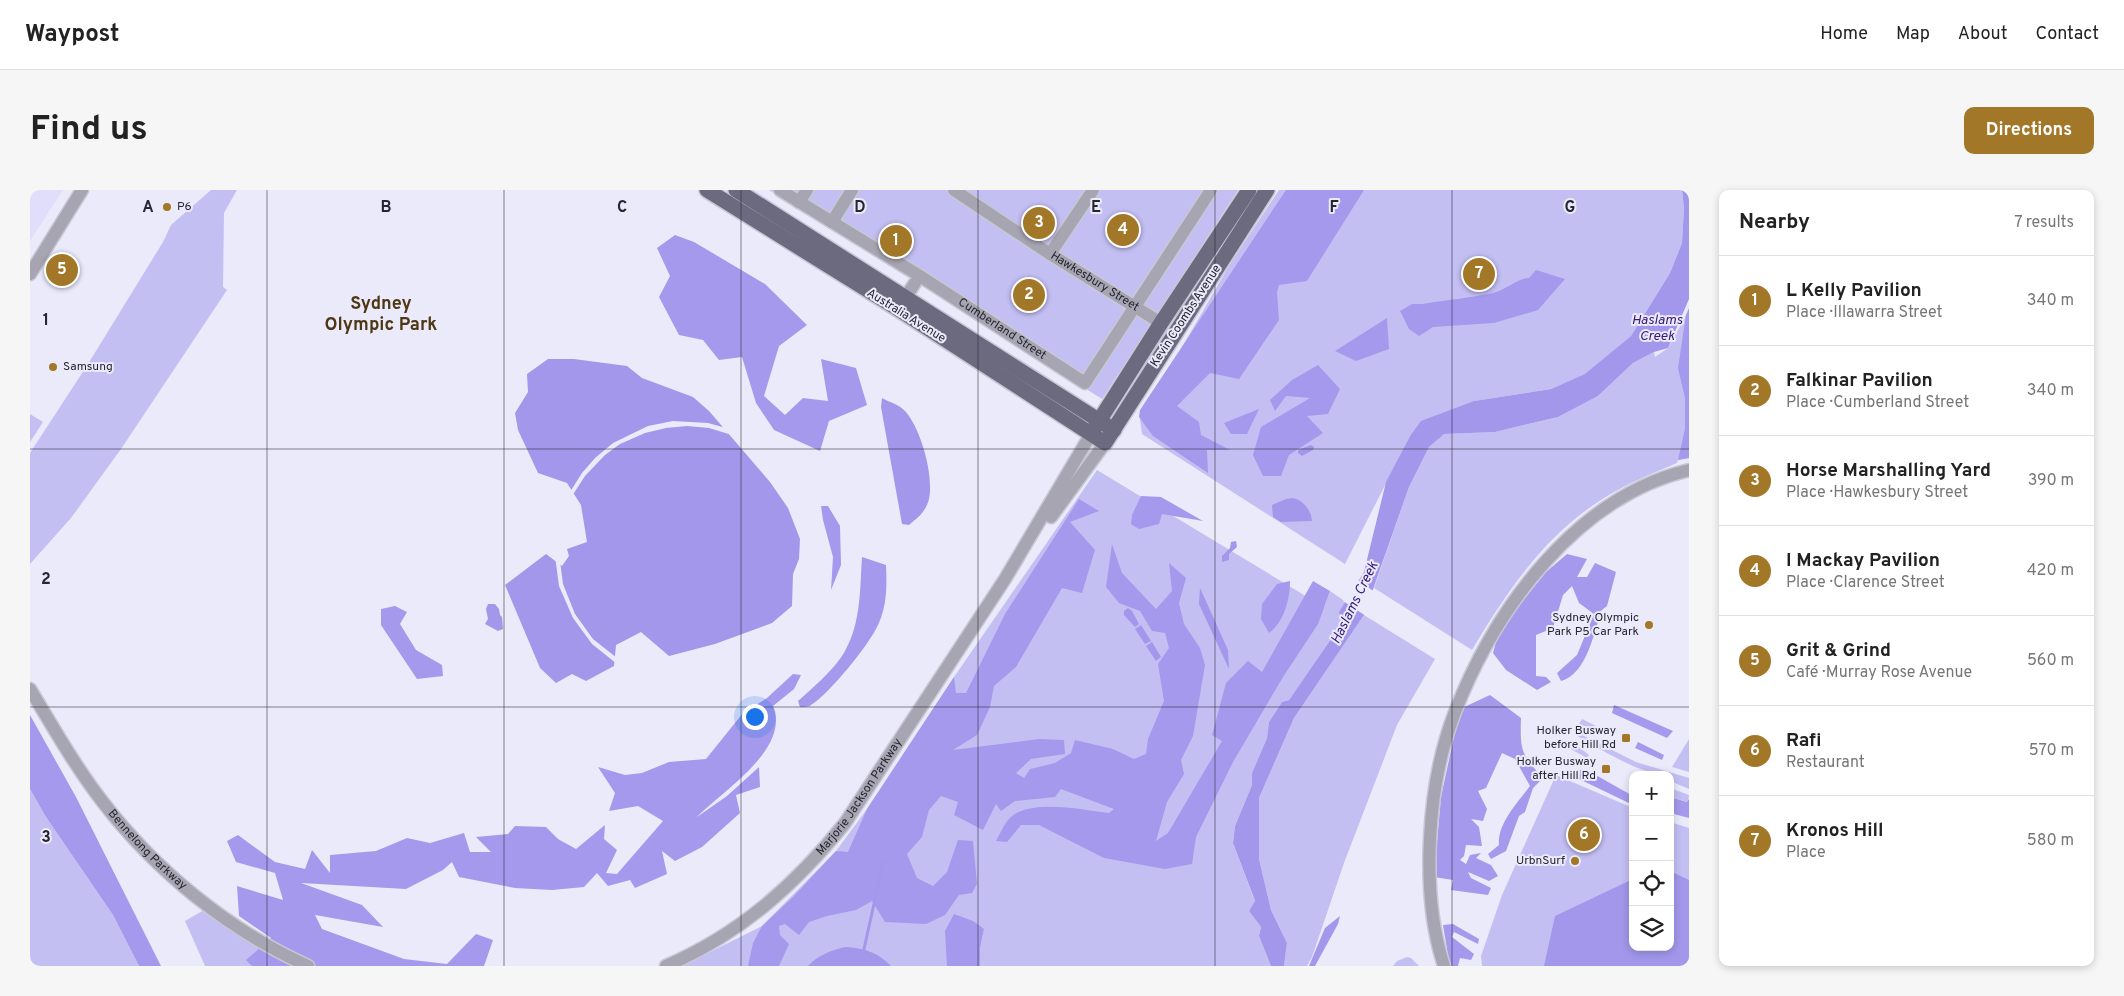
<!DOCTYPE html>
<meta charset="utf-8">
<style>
:root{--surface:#fff;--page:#f6f6f6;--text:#222;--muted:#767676;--line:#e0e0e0;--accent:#a27727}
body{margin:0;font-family:Overpass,sans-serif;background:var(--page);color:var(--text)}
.controls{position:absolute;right:15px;bottom:15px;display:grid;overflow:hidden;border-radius:10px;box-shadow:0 2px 8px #0003}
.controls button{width:45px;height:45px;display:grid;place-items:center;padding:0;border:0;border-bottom:1px solid var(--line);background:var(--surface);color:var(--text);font:25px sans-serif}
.you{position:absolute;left:724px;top:526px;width:18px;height:18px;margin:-12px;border:4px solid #fff;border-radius:50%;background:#1a73e8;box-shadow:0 0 0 8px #1a73e833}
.badge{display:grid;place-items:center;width:32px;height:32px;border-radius:50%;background:var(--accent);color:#fff;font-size:16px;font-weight:700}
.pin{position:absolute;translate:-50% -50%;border:2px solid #fff;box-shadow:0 1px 5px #0006}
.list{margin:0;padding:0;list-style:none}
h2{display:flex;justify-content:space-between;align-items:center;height:65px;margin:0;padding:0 20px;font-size:21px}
h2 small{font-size:16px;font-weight:400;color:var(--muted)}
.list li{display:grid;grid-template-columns:32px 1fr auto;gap:15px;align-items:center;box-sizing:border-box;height:90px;padding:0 20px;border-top:1px solid var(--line)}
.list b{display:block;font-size:19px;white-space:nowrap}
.list p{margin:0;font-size:16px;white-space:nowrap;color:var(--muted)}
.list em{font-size:16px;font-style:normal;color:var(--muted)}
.icon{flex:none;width:28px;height:28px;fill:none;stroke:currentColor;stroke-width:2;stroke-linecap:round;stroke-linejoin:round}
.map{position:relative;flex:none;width:1659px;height:776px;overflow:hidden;border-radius:10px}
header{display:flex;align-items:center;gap:30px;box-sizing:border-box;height:70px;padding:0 25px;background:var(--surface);border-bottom:1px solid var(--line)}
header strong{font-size:24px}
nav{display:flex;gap:28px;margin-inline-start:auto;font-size:18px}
.intro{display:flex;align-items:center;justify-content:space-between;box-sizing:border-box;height:120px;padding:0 30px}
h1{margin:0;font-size:35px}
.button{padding:12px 22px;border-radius:10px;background:var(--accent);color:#fff;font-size:18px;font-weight:700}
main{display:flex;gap:30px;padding:0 30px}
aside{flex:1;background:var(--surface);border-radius:10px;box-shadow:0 2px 8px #0003}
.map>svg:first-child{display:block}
</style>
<header>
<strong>Waypost</strong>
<nav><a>Home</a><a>Map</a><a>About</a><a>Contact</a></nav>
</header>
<div class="intro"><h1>Find us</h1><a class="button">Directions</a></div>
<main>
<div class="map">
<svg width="1659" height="776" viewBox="0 0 1659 776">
<rect width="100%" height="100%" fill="#ebeafb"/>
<!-- built -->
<polygon fill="#e1defb" points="0,0 33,0 0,51"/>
<!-- green -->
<g fill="#c4bff3">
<polygon points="181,0 207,0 194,23 193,97 197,100 91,259 41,328 0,374 0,263 58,174 133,52 141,35"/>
<polygon points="739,0 1208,0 1072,209"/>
<polygon points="1249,0 1652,0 1654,18 1652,53 1640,83 1601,146 1556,184 1521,199 1444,211 1380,246 1315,374 1112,244 1110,230 1200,74"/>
<path d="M1659,120v148l-11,2 -1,3c-26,11 -53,22 -76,37 -57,36 -95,93 -129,150l-98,-62 35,-101 20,-40 14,-13 52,-2 63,-15 40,-21 35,-33 21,-11 1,5 13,-9z"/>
<polygon points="0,224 13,232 0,252"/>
<polygon points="1067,280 1294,417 1300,401 1316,412 1313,432 1307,442 1259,510 1252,512 1239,532 1237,548 1222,583 1222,595 1205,636 1203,653 1225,712 1219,721 1231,737 1229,746 1241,776 950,776 950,759 954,739 942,776 652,776 732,736 806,661 837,619 924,487"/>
<polygon points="1334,425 1405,469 1367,535 1314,673 1282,767 1277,776 1254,776 1257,753 1241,720 1229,669 1229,608 1264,528"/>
<polygon points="1552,529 1574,540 1574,543 1549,534"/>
<path d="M1546,542l60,30 53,16v11l-19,-8v-6c-31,0 -69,-26 -96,-41z"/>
<polygon points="1659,549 1659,582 1642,577"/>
<polygon points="1540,550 1559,565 1557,568 1537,557"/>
<polygon points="1526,585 1603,618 1603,757 1640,757 1640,632 1659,638 1659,776 1452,776 1451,766 1472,705"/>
<polygon points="1640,598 1659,605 1658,612 1640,607"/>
<polygon points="0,599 16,627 83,725 109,776 0,776"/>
<polygon points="174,720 257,776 175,776 155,731"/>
<polygon points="1377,767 1381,768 1389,776 1363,776 1367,771"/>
</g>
<!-- forest -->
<g fill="#a499ec">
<polygon points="1256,0 1334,0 1277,91 1249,95 1247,102 1249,130 1209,189 1180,183 1147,216 1169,232 1171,245 1200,260 1177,260 1178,283 1123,246 1109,227 1110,220"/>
<polygon points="645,45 664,52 735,94 777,135 749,156 734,206 755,225 773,208 798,211 791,169 826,178 837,215 799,231 790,261 744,240 726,213 712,167 689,170 673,150 649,145 629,107 640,86 627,58"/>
<path d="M1506,80l29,9 -27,31 -44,13 -61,4 -14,9 -10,-7 -9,-18 12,-7h11c23,-4 47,-6 70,-11 13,-3 25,-15 36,-15z"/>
<polygon points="1659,118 1659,268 1648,270 1655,239 1655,208 1648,178 1656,125"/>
<polygon points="1357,128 1359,159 1326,171 1305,161"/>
<polygon points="1288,175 1310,199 1298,224 1277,226 1293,243 1259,265 1251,286 1233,286 1223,265 1231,237 1280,208 1256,206 1245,221 1240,210 1262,190"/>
<polygon points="1229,219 1217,244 1201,244 1194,233"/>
<polygon points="1111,306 1131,307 1173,331 1132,324 1129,334 1109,339 1101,334 1102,325"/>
<path d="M1049,309l20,12 -29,11 25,28 -13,43 -20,-5 -46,79 -22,19 -4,21 -13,28 -24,15 86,-11 25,1 1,14 -34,5 -15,14 8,5 6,-9 25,-6 16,-10 4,-13 38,9 21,10 12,-5 2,-15 16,-38 -6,-37 11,-16 -4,-15 -13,-2 -12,-20 -21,-8 -13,-16 6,-43 10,29 34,36 16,-18 -3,-28 17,15 -7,25 5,21 16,24 5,17 -12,71 -12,24 3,14 -17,28 -11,39 12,-8 54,-92 -10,-6 14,-52 22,-22 14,11 51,-91 17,10 -12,33 -35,53 -50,85 -37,75 -4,27 -27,5 -61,-11 -65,-33h-18l-14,17 -11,-1c4,-7 7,-15 12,-21 18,-23 76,-10 101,-7l5,-4 -53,-20 -6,8 -40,4 -14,10 -5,-7 -13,26 -29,-15 4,-13 -17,-6 -12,14 -7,27 -15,17 10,24 16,8 14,-14 11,-32 15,1 4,43 -5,9 -13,2 -14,20 -19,9 -41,-2 -13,-21 -16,9 -29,6 -18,6 -10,13 -14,-11 -6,2 1,9 9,9 -10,22h-31l5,-23 9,-17 32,-30 42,-45 12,1 19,-43 87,-132 2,16h10l39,-79z"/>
<polygon points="791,316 798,316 810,336 811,375 801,400 803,367 793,330"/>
<path d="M1537,364l20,5 -10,18h10l8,-14 21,9 -9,34 -9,7 1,6c-7,21 -14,55 -38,62l-4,-8 20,-18 17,-41 -15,-11 -7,-17 -9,9 -10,33 -17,7v41l10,1 5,5 -14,8 -31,-20 -13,-17 6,-22 47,-59z"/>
<path d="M832,367l24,8c1,21 1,41 -8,60 -9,20 -49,69 -67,80 -2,2 -7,2 -11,2l-2,-6c15,-13 40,-35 48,-52 15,-27 14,-62 16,-92z"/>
<path d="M1260,391c0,18 -6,41 -21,52l-8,-14 1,-15 15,-20z"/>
<polygon points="365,416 377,422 370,434 386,460 412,475 413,486 387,489 351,435 351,419"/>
<path d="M763,484l8,1 -7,14 -21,17c18,43 -51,85 -76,111l30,-21 32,-29 1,20 -24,8 4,18 -38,34 -27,14 -13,-10 5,23 -32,14 -5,-8 -22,6 -11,-13 -13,14 -32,3 -37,-2 -56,-11 -7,-15 -9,8 -37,19 -105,-6 61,22 21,22 -68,-12 7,14 82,30 43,5 29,-30 17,6 -9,26h-232l-6,-6 25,-22 -32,-22 -2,-30 46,14 -8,-27 -39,-11 -9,-21 11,-6 37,27 30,7 7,-19 18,23v-18l46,-4 31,-13 23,5 34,-10 6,19h21l-15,-15 32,-3 7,-8 31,1 12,12 18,10 29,-24 -1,14 13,11 -11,23 11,1 46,-53 -25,-15 -29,5 6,-18 -17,-26 27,8 17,-2 27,-11 37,-3 37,-46 24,-15z"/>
<path d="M1460,505l31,23c-1,33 0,36 22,60l-10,10 -8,24 -6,4 -13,35 -15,8 -3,-5 11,-9c-2,-21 19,-43 31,-59l-15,-27 -13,-6 -16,35 -8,3 9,18 -4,12 -12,-2 8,8 3,19 -16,-1 -2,11 -4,4 6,4 4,-9 11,-2 -5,5 15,7 7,11 -9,5 -21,-9 3,6 20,10 -3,7 -37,-5 2,-10 -19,-3 7,-80 19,-88z"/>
<polygon points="1584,515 1643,541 1637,548 1582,523"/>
<polygon points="0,525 46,607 131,776 109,776 83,725 16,627 0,599"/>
<polygon points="1608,552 1634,565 1632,570 1605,558"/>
<polygon points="1555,579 1603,606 1603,615 1549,589 1550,580"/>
<polygon points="1640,607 1657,612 1659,609 1659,628 1640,623"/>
<polygon points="924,724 943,731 954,739 950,759 950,776 917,776 915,741"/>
<polygon points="1423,734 1449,749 1448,754 1424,742 1422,747 1444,764 1441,770 1430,768 1428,776 1421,776 1419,771 1413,735"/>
</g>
<!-- water -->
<g fill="#a297ea">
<polygon points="1652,0 1659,0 1659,109 1638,158 1624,162 1603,173 1568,206 1528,227 1465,242 1414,244 1399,257 1379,297 1334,425 1264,528 1229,608 1229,669 1241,720 1257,753 1254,776 1241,776 1229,746 1231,737 1219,721 1225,711 1203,653 1205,636 1222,595 1222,583 1237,548 1239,532 1252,512 1259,510 1313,432 1309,422 1334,382 1356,292 1380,246 1391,231 1444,211 1521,199 1555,184 1601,146 1640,83 1652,53 1654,18"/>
<polygon points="518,169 544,169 597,176 612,188 663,207 679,221 740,292 758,318 770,349 769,369 763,384 762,416 742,433 685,454 639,466 611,442 586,455 584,476 556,491 542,484 526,493 510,478 475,395 516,364 532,376 539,366 537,359 557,352 551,315 537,293 508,283 488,240 485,223 498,202 497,184"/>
<path d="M852,208c7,4 18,7 23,13 16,17 32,72 22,94 -4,9 -11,14 -18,20l-7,-1 -21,-117z"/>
<polygon points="1281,255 1284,257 1283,260 1272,266 1268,263 1268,260"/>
<path d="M1263,308c11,3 18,12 19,23l-31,1 -8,-5 -1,-12 14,-6z"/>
<polygon points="1206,351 1207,357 1199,364 1199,370 1192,372 1192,366 1200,358 1201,352"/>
<polygon points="1170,398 1198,460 1199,479 1169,414"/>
<polygon points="458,414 465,414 469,419 470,425 472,427 473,439 468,441 455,434 458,429 456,419"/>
<polygon points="1098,418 1102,421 1109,434 1105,437 1094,425 1094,421"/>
<polygon points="1111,435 1121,451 1115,454 1105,439"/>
<polygon points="1122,452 1131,467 1126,471 1116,456"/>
<polygon points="1640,681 1659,690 1659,776 1514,776 1525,726 1603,689 1603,757 1640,757"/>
<polygon points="1310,726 1308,734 1285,776 1279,776 1295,738"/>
<path d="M815,757c19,1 32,5 46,19h-83c10,-11 22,-15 37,-19z"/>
</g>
<!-- pier -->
<g fill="#ebeafb">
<polygon points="643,231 678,233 696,238 702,245 679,238 657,236 636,238 615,243 590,254 575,265 555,286 542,306 540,302 552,283 565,268 583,253 618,236"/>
<polygon points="525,366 530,371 533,394 545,424 563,449 587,468 587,474 562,454 543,428 529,396"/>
<polygon points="1327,390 1345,402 1336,426 1313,411"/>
</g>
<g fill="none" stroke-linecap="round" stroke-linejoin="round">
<!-- stream -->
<polyline stroke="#a297ea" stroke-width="3" points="834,759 853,673"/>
<defs>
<g id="minor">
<path id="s1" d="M750,0l140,86 165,107 126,-193"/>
<path id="s2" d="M924,0l96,64 111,69"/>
<polyline points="769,12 777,0"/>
<polyline points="802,32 822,0"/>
<polyline points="1020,64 1063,0"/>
<polyline points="0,84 52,0"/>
<polyline points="871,114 885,93"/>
<polyline points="1021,327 1075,253"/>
<path id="s3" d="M0,499c23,38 45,77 72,112 53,69 126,129 206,165"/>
<path id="s4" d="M636,776c74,-32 129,-81 179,-143l160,-244 86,-145"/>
<path d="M1414,776c-24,-73 -17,-182 11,-254 40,-103 121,-215 234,-242"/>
</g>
<g id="major">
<polyline points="677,0 868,119 1075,253 1237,0"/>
<polyline points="706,0 1084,240"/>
<polyline points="1064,239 1131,133 1219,0"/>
</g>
</defs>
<!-- minor casing -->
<use href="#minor" stroke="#c8c7d6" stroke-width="15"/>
<!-- major casing -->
<use href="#major" stroke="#c8c7d6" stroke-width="18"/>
<!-- minor -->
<use href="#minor" stroke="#a6a5b1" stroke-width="12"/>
<!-- major -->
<use href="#major" stroke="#6c6a7f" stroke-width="15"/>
</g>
<!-- grid -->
<path fill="none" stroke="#262530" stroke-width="1" stroke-opacity="0.55" d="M237,0v776M474,0v776M711,0v776M948,0v776M1185,0v776M1422,0v776M0,259h1659M0,517h1659"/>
<!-- markers -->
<g fill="#a27727" stroke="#ebeafb" stroke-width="2">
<circle cx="137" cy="17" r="5"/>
<circle cx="23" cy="177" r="5"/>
<circle cx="1619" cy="435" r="5"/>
<rect x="1591" y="543" width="10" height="10" rx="2.5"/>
<rect x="1571" y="574" width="10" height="10" rx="2.5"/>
<circle cx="1545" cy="671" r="5"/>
</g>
<g text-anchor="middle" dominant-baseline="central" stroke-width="4" stroke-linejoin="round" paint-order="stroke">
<!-- poi labels -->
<g font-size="12" fill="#262530" stroke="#ebeafb" text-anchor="end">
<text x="147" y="17" text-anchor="start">P6</text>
<text x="33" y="177" text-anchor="start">Samsung</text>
<text x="1609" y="428">Sydney Olympic<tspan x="1609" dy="14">Park P5 Car Park</tspan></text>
<text x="1586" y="541">Holker Busway<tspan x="1586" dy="14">before Hill Rd</tspan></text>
<text x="1566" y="572">Holker Busway<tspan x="1566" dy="14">after Hill Rd</tspan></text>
<text x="1535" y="671">UrbnSurf</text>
</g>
<!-- street labels -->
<g font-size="12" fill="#262530" stroke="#ebeafb">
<text stroke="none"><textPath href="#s2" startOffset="168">Hawkesbury Street</textPath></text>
<text transform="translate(876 126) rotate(32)">Australia Avenue</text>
<text transform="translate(1156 126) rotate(-57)">Kevin Coombs Avenue</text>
<text stroke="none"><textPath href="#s1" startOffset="262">Cumberland Street</textPath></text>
<text stroke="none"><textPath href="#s4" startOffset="261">Marjorie Jackson Parkway</textPath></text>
<text stroke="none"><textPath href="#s3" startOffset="200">Bennelong Parkway</textPath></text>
</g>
<!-- water labels -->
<g font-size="14" font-style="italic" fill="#361978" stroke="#ebeafb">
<text x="1627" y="130">Haslams<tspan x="1627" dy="16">Creek</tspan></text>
<text transform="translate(1325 413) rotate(-64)">Haslams Creek</text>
</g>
<!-- district labels -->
<g font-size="18" font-weight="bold" fill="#4d3813" stroke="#ebeafb">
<text x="351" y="114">Sydney<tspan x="351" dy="21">Olympic Park</tspan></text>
</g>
</g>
<g font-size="16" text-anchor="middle" font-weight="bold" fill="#262530" stroke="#ebeafb" stroke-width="4" stroke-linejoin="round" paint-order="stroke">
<text x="118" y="22">A</text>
<text x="356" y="22">B</text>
<text x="592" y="22">C</text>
<text x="830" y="22">D</text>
<text x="1066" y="22">E</text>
<text x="1304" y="22">F</text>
<text x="1540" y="22">G</text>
<text x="16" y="135">1</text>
<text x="16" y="394">2</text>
<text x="16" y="652">3</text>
</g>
</svg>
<div class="controls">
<button>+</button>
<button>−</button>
<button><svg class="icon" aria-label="locate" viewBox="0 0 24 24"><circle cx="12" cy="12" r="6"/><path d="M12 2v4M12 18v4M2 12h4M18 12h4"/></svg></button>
<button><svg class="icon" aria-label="layers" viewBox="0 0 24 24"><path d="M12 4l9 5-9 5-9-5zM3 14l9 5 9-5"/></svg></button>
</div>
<div class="you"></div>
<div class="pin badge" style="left:866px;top:51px">1</div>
<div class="pin badge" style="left:999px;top:105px">2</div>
<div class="pin badge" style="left:1009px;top:33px">3</div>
<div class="pin badge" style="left:1093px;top:40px">4</div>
<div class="pin badge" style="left:32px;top:80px">5</div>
<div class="pin badge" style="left:1554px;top:645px">6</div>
<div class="pin badge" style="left:1449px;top:84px">7</div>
</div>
<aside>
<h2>Nearby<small>7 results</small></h2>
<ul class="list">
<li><span class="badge">1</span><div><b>L Kelly Pavilion</b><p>Place · Illawarra Street</p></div><em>340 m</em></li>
<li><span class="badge">2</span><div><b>Falkinar Pavilion</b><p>Place · Cumberland Street</p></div><em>340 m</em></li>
<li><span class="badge">3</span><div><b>Horse Marshalling Yard</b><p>Place · Hawkesbury Street</p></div><em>390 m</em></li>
<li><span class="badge">4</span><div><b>I Mackay Pavilion</b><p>Place · Clarence Street</p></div><em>420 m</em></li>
<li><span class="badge">5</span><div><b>Grit &amp; Grind</b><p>Café · Murray Rose Avenue</p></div><em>560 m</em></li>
<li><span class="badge">6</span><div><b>Rafi</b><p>Restaurant</p></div><em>570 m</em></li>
<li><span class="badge">7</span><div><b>Kronos Hill</b><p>Place</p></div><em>580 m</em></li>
</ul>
</aside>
</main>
